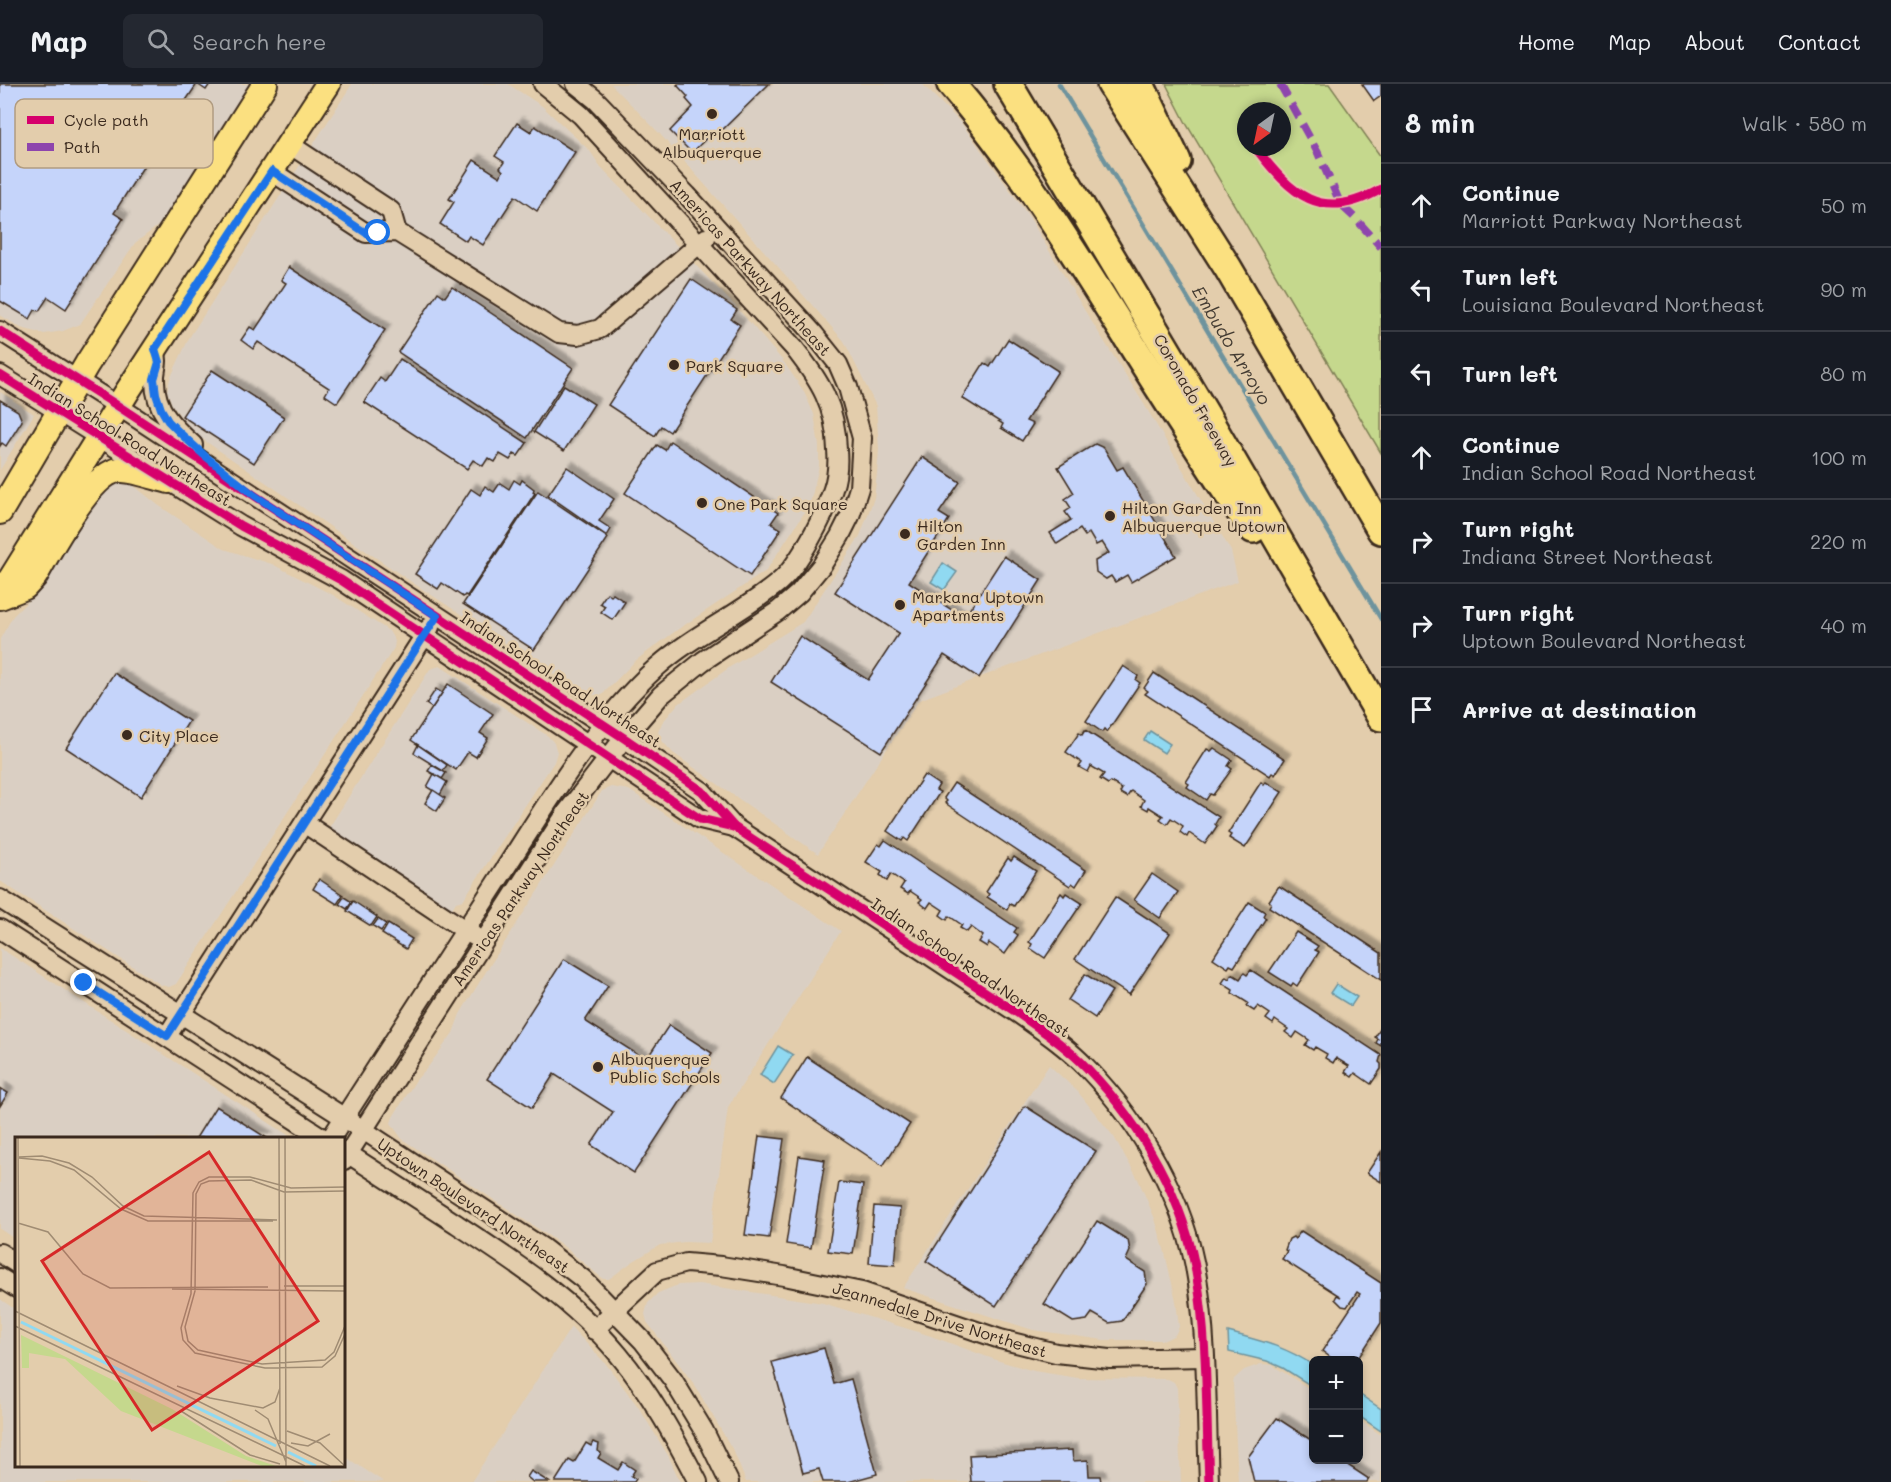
<!DOCTYPE html>
<meta charset="utf-8">
<style>
:root{--surface:#171b24;--page:#242831;--text:#f1f3f6;--muted:#9ea1a6;--line:#363941}
body{margin:0;font-family:Mali,sans-serif;background:var(--page);color:var(--text)}
.controls{position:absolute;right:18px;bottom:18px;display:grid;overflow:hidden;border-radius:9px;box-shadow:0 3px 9px #0003}
.controls button{width:54px;height:54px;display:grid;place-items:center;padding:0;border:0;border-bottom:2px solid var(--line);background:var(--surface);color:var(--text);font:30px sans-serif}
.compass{position:absolute;left:1237px;top:18px;width:54px;height:54px;border-radius:50%;background:var(--surface);box-shadow:0 3px 9px #0003;rotate:213deg}
.stop{position:absolute;width:18px;height:18px;margin:-14px;border:4px solid #1a73e8;border-radius:50%;background:#fff}
.stop.end{background:#1a73e8;border-color:#fff;box-shadow:0 2px 6px #0008}
.list{margin:0;padding:0;list-style:none}
h2{display:flex;justify-content:space-between;align-items:center;height:78px;margin:0;padding:0 24px;font-size:26px}
h2 small{font-size:20px;font-weight:400;color:var(--muted)}
.list li{display:grid;grid-template-columns:39px 1fr auto;gap:18px;align-items:center;box-sizing:border-box;height:84px;padding:0 24px;border-top:2px solid var(--line)}
.list b{display:block;font-size:22px;white-space:nowrap}
.list p{margin:0;font-size:20px;white-space:nowrap;color:var(--muted)}
.list em{font-size:20px;font-style:normal;color:var(--muted)}
.icon{flex:none;width:33px;height:33px;fill:none;stroke:currentColor;stroke-width:2;stroke-linecap:round;stroke-linejoin:round}
.map{position:relative;flex:none;width:1381px;height:1398px;overflow:hidden}
header{display:flex;align-items:center;gap:36px;box-sizing:border-box;height:84px;padding:0 30px;background:var(--surface);border-bottom:2px solid var(--line)}
header strong{font-size:28px}
nav{display:flex;gap:33px;margin-inline-start:auto;font-size:21px}
.search{width:420px;height:54px;background:var(--page);display:flex;align-items:center;gap:15px;box-sizing:border-box;padding:0 21px;border-radius:9px;color:var(--muted);font-size:22px}
main{display:flex}
aside{flex:1;background:var(--surface)}
.map>svg:first-child{display:block}
</style>
<header>
<strong>Map</strong>
<div class="search"><svg class="icon" aria-label="search" viewBox="0 0 24 24"><circle cx="10" cy="10" r="6"/><path d="M15 15l6 6"/></svg>Search here</div>
<nav><a>Home</a><a>Map</a><a>About</a><a>Contact</a></nav>
</header>
<main>
<div class="map">
<svg width="1381" height="1398" viewBox="0 0 1381 1398">
<defs>
<filter id="shadow"><feDropShadow dx="5.5" dy="-5.5" stdDeviation="1.5" flood-color="#0004"/></filter>
</defs>
<rect width="100%" height="100%" fill="#e3cdac"/>
<filter id="ink" filterUnits="userSpaceOnUse"><feTurbulence type="fractalNoise" baseFrequency=".0167" numOctaves="2"/><feDisplacementMap in="SourceGraphic" scale="12" xChannelSelector="R" yChannelSelector="G"/><feConvolveMatrix kernelMatrix="1 2 1 2 8 2 1 2 1" color-interpolation-filters="sRGB"/></filter>
<g filter="url(#ink)">
<!-- built -->
<g fill="#dacfc3">
<polygon points="0,0 253,0 166,136 135,159 80,240 63,247 44,250 21,244 0,231"/>
<polygon points="352,0 508,0 542,22 590,67 600,82 738,225 783,277 803,306 814,330 819,362 819,382 810,420 766,487 677,546 635,577 602,611 587,611 579,607 410,497 192,348 172,321 167,307 170,295 189,254"/>
<polygon points="611,0 922,0 962,40 1028,131 1085,227 1144,320 1231,467 1238,497 919,616 818,770 673,669 663,658 658,648 662,639 677,621 730,583 803,538 860,452 874,414 877,390 879,365 876,322 844,257 659,49"/>
<polygon points="0,308 34,330 0,386"/>
<polygon points="120,399 133,401 158,421 224,465 272,480 333,511 389,547 395,557 394,564 176,900 169,903 161,901 0,797 0,555 13,532 39,506 97,414 109,402"/>
<polygon points="440,582 548,652 554,659 557,668 554,678 463,816 456,818 448,831 325,750 430,585"/>
<polygon points="611,703 629,706 841,847 728,1023 710,1159 685,1158 660,1161 632,1178 609,1195 603,1195 561,1160 402,1055 391,1039 393,1033 416,996 428,983 453,949 460,930 487,886 602,707"/>
<polygon points="0,864 288,1051 291,1054 16,1054 16,1156 0,1145"/>
<polygon points="1049,981 1078,1008 1114,1053 1138,1095 1155,1135 1164,1165 1176,1217 1179,1243 1175,1251 1165,1256 1104,1256 1033,1246 903,1204"/>
<polygon points="699,1200 823,1219 928,1251 996,1276 1034,1287 1078,1294 1168,1295 1174,1298 1177,1304 1181,1398 746,1398 734,1368 694,1300 647,1238 645,1230 648,1219 658,1209 678,1201"/>
<polygon points="0,1215 16,1226 16,1382 344,1382 344,1372 384,1398 0,1398"/>
<polygon points="571,1243 606,1280 639,1324 669,1373 680,1398 471,1398"/>
<polygon points="1261,1280 1272,1281 1313,1307 1314,1376 1358,1376 1359,1336 1381,1351 1381,1398 1238,1398 1233,1300 1234,1295 1244,1286"/>
</g>
<!-- green -->
<path fill="#c5d88d" stroke="#808156" stroke-width="1.5" fill-rule="evenodd" d="M1166,0h163l52,73v296l-194,-328zM1246,27h36v36h-36z"/>
<!-- water -->
<g fill="#90d9f1" stroke="#6e939d" stroke-width="1.5">
<polygon points="943,479 957,488 944,506 931,498"/>
<polygon points="1150,647 1170,660 1164,669 1144,656"/>
<polygon points="1336,900 1357,913 1351,922 1330,909"/>
<polygon points="778,962 793,971 774,1000 760,991"/>
<path d="M1228,1248c33,9 56,14 85,33v22l-30,-19 -16,-7 -38,-9z"/>
<polygon points="1359,1310 1381,1325 1381,1347 1359,1332"/>
</g>
<g fill="none" stroke-linecap="round" stroke-linejoin="round">
<!-- stream -->
<polyline stroke="#6e939d" stroke-width="4.5" points="1059,0 1381,535"/>
</g>
<!-- building -->
<g fill="#c5d4fa" stroke="#3b2a1e" stroke-width="1.5" filter="url(#shadow)">
<polygon points="0,0 210,0 206,6 197,0 172,37 114,129 123,135 66,225 48,213 39,227 35,226 30,235 0,217"/>
<polygon points="678,0 769,0 717,51 712,48 692,69 670,47 693,23 686,15 688,13 677,1"/>
<polygon points="1362,0 1381,0 1381,12 1374,17"/>
<polygon points="517,39 531,48 535,42 575,68 537,127 515,112 483,161 469,152 466,157 440,140 454,118 449,115 474,76 500,93 503,87 500,84 504,78 495,72"/>
<polygon points="289,183 385,246 337,319 325,311 329,304 258,258 253,265 241,256 250,243 255,246 286,199 281,196"/>
<polygon points="691,195 737,226 731,235 740,241 670,348 661,342 655,352 608,321"/>
<polygon points="452,203 573,284 527,354 398,268 438,208 445,213"/>
<polygon points="1008,255 1058,287 1026,337 1033,340 1022,357 1001,344 1003,340 962,314 984,279 990,283"/>
<polygon points="400,275 527,359 518,372 514,370 510,376 500,370 495,378 488,374 483,382 473,376 467,385 364,318 380,294 385,298"/>
<polygon points="212,286 284,333 254,379 182,332"/>
<polygon points="564,301 594,320 564,367 534,348"/>
<polygon points="0,316 18,327 22,337 6,362 2,359 0,362"/>
<polygon points="670,357 778,429 771,439 781,445 750,492 625,409 657,361 665,366"/>
<polygon points="1095,360 1104,364 1117,386 1123,383 1176,472 1131,498 1127,491 1115,498 1111,492 1106,495 1096,488 1095,477 1109,469 1102,458 1096,461 1089,449 1085,452 1080,445 1057,460 1050,449 1071,436 1065,428 1071,424 1065,415 1074,409 1058,383"/>
<polygon points="922,373 960,398 939,429 949,435 909,498 964,534 1004,472 1041,496 979,594 944,571 881,668 771,598 800,552 868,596 899,549 835,508"/>
<polygon points="567,383 614,415 599,437 611,445 607,452 548,411"/>
<polygon points="514,396 520,400 522,396 534,405 533,408 535,409 467,512 465,511 463,513 442,499 438,505 415,490 471,405 480,411 485,402 494,408 500,399 509,405"/>
<polygon points="538,407 608,454 534,566 463,520"/>
<polygon points="607,509 611,512 613,510 625,518 613,536 601,528 605,522 600,519"/>
<polygon points="1123,582 1138,592 1136,596 1140,599 1107,648 1104,645 1102,648 1086,637"/>
<polygon points="114,589 189,637 141,713 66,664"/>
<polygon points="1154,589 1285,675 1275,691 1272,689 1270,692 1145,610 1148,607 1144,604"/>
<polygon points="448,600 493,630 480,649 488,654 476,673 468,668 456,686 411,656"/>
<polygon points="436,605 442,609 432,624 426,620"/>
<polygon points="1085,646 1219,733 1215,740 1217,742 1205,760 1189,749 1187,753 1180,748 1183,742 1171,734 1167,740 1160,735 1163,732 1149,723 1148,726 1141,722 1144,716 1131,707 1127,713 1120,709 1122,705 1111,698 1108,700 1100,695 1104,690 1091,682 1088,688 1079,683 1082,679 1066,668 1079,649 1082,651"/>
<polygon points="418,661 447,681 443,687 414,669"/>
<polygon points="1214,664 1232,676 1228,682 1232,685 1213,711 1210,710 1206,716 1187,703 1189,700 1186,698 1207,665 1211,667"/>
<polygon points="432,681 446,689 442,695 428,687"/>
<polygon points="434,690 447,698 440,711 427,703"/>
<polygon points="924,691 939,701 936,706 940,708 908,757 904,754 902,757 887,747"/>
<polygon points="1261,698 1264,701 1266,698 1282,708 1245,764 1229,754 1231,751 1228,749"/>
<polygon points="954,699 1086,786 1076,802 1072,799 1070,802 945,719 947,717 944,714"/>
<polygon points="433,706 445,714 437,727 425,719"/>
<polygon points="885,756 1017,844 1014,848 1018,851 1005,870 989,859 987,863 979,858 983,852 971,843 967,848 960,844 962,841 949,832 947,836 940,831 943,826 931,818 927,824 919,818 922,815 910,807 908,810 900,805 904,799 891,790 887,797 880,791 882,788 866,778 878,760 881,762"/>
<polygon points="1014,773 1036,787 1014,822 1010,820 1007,826 987,813 989,810 986,808 1008,774 1011,777"/>
<polygon points="1152,790 1178,808 1160,834 1134,816"/>
<polygon points="319,795 343,811 337,820 313,805"/>
<polygon points="1279,802 1381,869 1381,896 1269,823 1271,819 1269,817"/>
<polygon points="1061,809 1064,812 1066,809 1082,819 1045,874 1030,864 1032,860 1029,858"/>
<polygon points="344,813 352,818 347,825 339,820"/>
<polygon points="1115,813 1170,849 1129,911 1075,875"/>
<polygon points="353,817 377,833 371,842 347,827"/>
<polygon points="1249,818 1265,828 1263,832 1266,834 1234,883 1230,881 1228,884 1213,874"/>
<polygon points="378,835 386,840 381,847 373,842"/>
<polygon points="388,840 412,855 406,865 382,850"/>
<polygon points="1296,848 1318,862 1315,866 1319,868 1297,902 1293,899 1291,902 1269,888"/>
<polygon points="564,875 608,902 585,937 646,976 669,941 712,969 634,1089 591,1061 613,1028 554,990 532,1024 487,995"/>
<polygon points="1251,886 1381,971 1379,978 1381,980 1381,985 1371,1000 1355,989 1352,993 1345,988 1349,982 1336,974 1333,979 1325,974 1327,970 1315,963 1313,966 1305,961 1309,956 1297,948 1293,954 1285,948 1288,945 1275,936 1273,940 1266,935 1270,930 1258,922 1254,927 1246,922 1248,919 1232,909 1233,906 1222,899 1226,893 1229,895 1232,890 1240,895 1244,889 1247,891"/>
<polygon points="1085,890 1112,907 1095,934 1068,916"/>
<polygon points="1381,944 1381,962 1376,959 1378,955 1375,953"/>
<polygon points="807,973 910,1040 883,1082 781,1014"/>
<polygon points="0,1004 8,1009 0,1022"/>
<polygon points="216,1022 267,1054 196,1054"/>
<polygon points="1025,1022 1096,1067 996,1222 926,1177"/>
<polygon points="759,1052 784,1055 769,1154 745,1151"/>
<polygon points="1381,1068 1381,1098 1367,1089"/>
<polygon points="799,1072 825,1076 811,1164 786,1160"/>
<polygon points="839,1098 863,1101 853,1170 828,1167"/>
<polygon points="874,1122 900,1124 895,1181 869,1179"/>
<polygon points="1097,1137 1128,1156 1130,1167 1126,1176 1145,1188 1147,1200 1122,1237 1109,1239 1092,1229 1087,1236 1073,1238 1044,1220"/>
<polygon points="1301,1147 1381,1199 1381,1239 1357,1276 1330,1276 1328,1275 1330,1273 1322,1267 1360,1210 1357,1208 1347,1223 1342,1222 1335,1215 1337,1211 1341,1213 1282,1175 1287,1167 1285,1166 1289,1155 1293,1153 1295,1155"/>
<polygon points="824,1264 834,1300 851,1295 877,1390 848,1398 823,1398 819,1385 803,1389 772,1278"/>
<polygon points="1277,1334 1314,1358 1314,1376 1340,1376 1369,1395 1367,1398 1254,1398 1248,1373"/>
<polygon points="593,1358 599,1360 598,1367 601,1369 598,1374 618,1386 623,1378 635,1386 631,1392 636,1395 634,1398 555,1398 569,1376 574,1379 586,1359 591,1362"/>
<polygon points="1072,1366 1073,1377 1088,1376 1089,1392 1100,1392 1101,1398 971,1398 969,1371"/>
<polygon points="531,1387 549,1398 533,1398 527,1393"/>
</g>
<g fill="none" stroke-linecap="round" stroke-linejoin="round">
<defs>
<g id="minor">
<polyline points="289,60 391,127 397,148"/>
<polyline points="271,87 366,149 397,148 559,249 578,251 600,245 706,154"/>
<path d="M0,247l118,75 506,332 78,53 32,36 285,187c24,17 48,33 68,54 55,57 98,132 110,210 11,64 9,138 12,204"/>
<path d="M155,265c5,17 -1,18 0,32 0,29 18,46 38,64"/>
<polyline points="0,291 241,442 341,496 700,735 734,743"/>
<polyline points="304,739 474,852"/>
<polyline points="0,815 345,1034 543,1164 583,1195 643,1257 673,1296 704,1347 729,1398"/>
<polyline points="0,845 323,1054"/>
<polyline points="167,952 430,543"/>
<path d="M331,1054c57,-88 114,-177 172,-266 45,-70 92,-149 154,-205 37,-33 84,-53 122,-85 20,-17 46,-67 54,-93 4,-12 5,-27 4,-39 -1,-44 -17,-69 -43,-102l-213,-233 -38,-31"/>
<path d="M344,1067c37,24 74,48 111,72 58,38 118,77 163,131 32,38 57,84 80,128"/>
<polyline points="344,1076 567,728 624,654 661,611 703,577 778,527 799,509 822,481 840,452 850,432 859,404 862,354 848,303 838,280 814,250 687,111 596,16 576,0"/>
<polyline points="0,1169 16,1179"/>
<polyline points="0,1194 16,1204"/>
<polyline points="594,1246 657,1187 686,1179 721,1182 784,1192 862,1208 1000,1255 1056,1269 1110,1275 1204,1273"/>
</g>
<g id="major">
<polyline points="0,428 87,280 265,0"/>
<polyline points="0,512 127,308 328,0"/>
<path d="M0,513l25,-10 10,-11c14,-24 56,-105 85,-106 11,-1 37,8 49,11"/>
</g>
<g id="highway">
<path d="M951,0c95,111 165,241 246,362 18,28 36,57 56,83"/>
<polyline points="1008,0 1205,330 1381,633"/>
<polyline points="1111,0 1228,184 1381,446"/>
<polyline points="1140,0 1177,77"/>
</g>
</defs>
<!-- minor casing -->
<use href="#minor" stroke="#3b2a1e" stroke-width="22"/>
<!-- major casing -->
<use href="#major" stroke="#3b2a1e" stroke-width="28"/>
<!-- highway casing -->
<use href="#highway" stroke="#3b2a1e" stroke-width="32"/>
<!-- minor -->
<use href="#minor" stroke="#e3cdac" stroke-width="18"/>
<!-- major -->
<use href="#major" stroke="#fbe080" stroke-width="24"/>
<!-- highway -->
<use href="#highway" stroke="#fbe080" stroke-width="27"/>
<!-- quiet -->
<polyline stroke="#8e44ad" stroke-width="8" stroke-dasharray="15 8" stroke-linecap="butt" points="1280,0 1318,69 1341,121 1356,135 1381,163"/>
<defs>
<g id="cycleway">
<path d="M1255,63c36,47 66,77 126,42"/>
<path d="M0,247l118,75 506,332 78,53 32,36 285,187c24,17 48,33 68,54 55,57 98,132 110,210 11,64 9,138 12,204"/>
<polyline points="0,291 241,442 341,496 700,735 734,743"/>
</g>
</defs>
<!-- cycleway casing -->
<use href="#cycleway" stroke="#e3cdac" stroke-width="13"/>
<!-- cycleway -->
<use href="#cycleway" stroke="#d6006c" stroke-width="9"/>
</g>
</g>
<g fill="none" stroke-linecap="round" stroke-linejoin="round" filter="url(#ink)">
<!-- route -->
<polyline stroke="#1a73e8" stroke-width="8" points="84,899 167,952 437,532 254,411 204,371 181,350 168,337 161,325 156,310 154,295 159,278 155,265 272,87 366,149 378,149"/>
</g>
<!-- markers -->
<g fill="#3b2a1e" stroke="#e3cdac" stroke-width="2">
<circle cx="712" cy="30" r="6"/>
<circle cx="674" cy="281" r="6"/>
<circle cx="702" cy="419" r="6"/>
<circle cx="1110" cy="432" r="6"/>
<circle cx="905" cy="450" r="6"/>
<circle cx="900" cy="521" r="6"/>
<circle cx="127" cy="651" r="6"/>
<circle cx="598" cy="983" r="6"/>
</g>
<g text-anchor="middle" dominant-baseline="central" stroke-width="5" stroke-linejoin="round" paint-order="stroke">
<!-- poi labels -->
<g font-size="16" fill="#3b2a1e" stroke="#e3cdac" text-anchor="start">
<text x="712" y="49" text-anchor="middle">Marriott<tspan x="712" dy="18">Albuquerque</tspan></text>
<text x="686" y="281">Park Square</text>
<text x="714" y="419">One Park Square</text>
<text x="1122" y="423">Hilton Garden Inn<tspan x="1122" dy="18">Albuquerque Uptown</tspan></text>
<text x="917" y="441">Hilton<tspan x="917" dy="18">Garden Inn</tspan></text>
<text x="912" y="512">Markana Uptown<tspan x="912" dy="18">Apartments</tspan></text>
<text x="139" y="651">City Place</text>
<text x="610" y="974">Albuquerque<tspan x="610" dy="18">Public Schools</tspan></text>
</g>
<!-- street labels -->
<g font-size="16" fill="#3b2a1e" stroke="#e3cdac">
<text transform="translate(751 183) rotate(48)">Americas Parkway Northeast</text>
<text transform="translate(1196 316) rotate(60)">Coronado Freeway</text>
<text transform="translate(130 355) rotate(32)">Indian School Road Northeast</text>
<text transform="translate(561 595) rotate(33)">Indian School Road Northeast</text>
<text transform="translate(520 804) rotate(-56)">Americas Parkway Northeast</text>
<text transform="translate(971 883) rotate(34)">Indian School Road Northeast</text>
<text transform="translate(474 1121) rotate(34)">Uptown Boulevard Northeast</text>
<text transform="translate(940 1235) rotate(17)">Jeannedale Drive Northeast</text>
</g>
<!-- water labels -->
<g font-size="18" font-style="italic" fill="#443c33" stroke="#e3cdac">
<text transform="translate(1232 261) rotate(59)">Embudo Arroyo</text>
</g>
</g>
<!-- overview -->
<g transform="translate(15 1053)">
<rect width="330" height="330" fill="#e3cdac"/>
<path d="M6,198l151,74 74,47 30,10h-14l-141,-55 -56,-52 -36,-6v15h-7z" fill="#c5d88d"/>
<path fill="none" stroke="#90d9f1" stroke-width="3" d="M6,185l255,124M273,315l28,14"/>
<path fill="none" stroke="#a08c73" stroke-width="1.5" d="M3,1l2,328M264,1l1,306M270,1l1,328M4,20l23,-1 27,7 23,14 31,29 21,10 133,4M4,21l31,3 24,9 47,39 27,12h125M330,50l-54,1 -41,-11h-41l-10,5 -6,11 -2,101 -10,34 2,12 12,13 70,15 57,-1 13,-11 10,-22M330,54l-61,1 -33,-12 -42,1 -8,3 -5,10 -1,97 -10,36 3,14 10,9 64,14 63,-4 9,-8 11,-26M3,86l30,9 35,42 27,14 158,-1M269,149h61M157,152l173,2M0,174l315,155M0,189l290,140M162,249l33,12 53,10 12,-6 5,-14M240,273l13,9 18,43M166,274l69,44 30,9M272,294l33,12 25,23M276,306l17,3 22,-12"/>
<path fill="#d62828" fill-opacity="0.15" stroke="#d62828" stroke-width="3" d="M194,15l109,169 -166,109 -110,-169z"/>
<rect width="330" height="330" fill="none" stroke="#3b2a1e" stroke-width="3"/>
</g>
<!-- legend -->
<rect x="15" y="15" width="198" height="69" rx="9" fill="#e3cdac" stroke="#b19c81" stroke-width="1.5"/>
<rect x="27" y="32" width="27" height="8" fill="#d6006c"/>
<rect x="27" y="59" width="27" height="8" fill="#8e44ad"/>
<g font-size="16" fill="#3b2a1e">
<text x="64" y="42">Cycle path</text>
<text x="64" y="69">Path</text>
</g>
</svg>
<div class="controls">
<button>+</button>
<button>−</button>
</div>
<svg class="compass" viewBox="-18 -18 36 36"><path d="M0-13l5 13h-10z" fill="#e53935"/><path d="M0 13l5-13h-10z" fill="#9ea1a6"/></svg>
<div class="stop" style="left:378px;top:149px"></div>
<div class="stop end" style="left:84px;top:899px"></div>
</div>
<aside>
<h2>8 min<small>Walk · 580 m</small></h2>
<ul class="list">
<li><svg class="icon" aria-label="ahead" viewBox="0 0 24 24"><path d="M12 20V5M6 11l6-6 6 6"/></svg><div><b>Continue</b><p>Marriott Parkway Northeast</p></div><em>50 m</em></li>
<li><svg class="icon" aria-label="left" viewBox="0 0 24 24"><path d="M17 20v-9H6M10 6l-5 5 5 5"/></svg><div><b>Turn left</b><p>Louisiana Boulevard Northeast</p></div><em>90 m</em></li>
<li><svg class="icon" aria-label="left" viewBox="0 0 24 24"><path d="M17 20v-9H6M10 6l-5 5 5 5"/></svg><div><b>Turn left</b></div><em>80 m</em></li>
<li><svg class="icon" aria-label="ahead" viewBox="0 0 24 24"><path d="M12 20V5M6 11l6-6 6 6"/></svg><div><b>Continue</b><p>Indian School Road Northeast</p></div><em>100 m</em></li>
<li><svg class="icon" aria-label="right" viewBox="0 0 24 24"><path d="M7 20v-9h11M14 6l5 5-5 5"/></svg><div><b>Turn right</b><p>Indiana Street Northeast</p></div><em>220 m</em></li>
<li><svg class="icon" aria-label="right" viewBox="0 0 24 24"><path d="M7 20v-9h11M14 6l5 5-5 5"/></svg><div><b>Turn right</b><p>Uptown Boulevard Northeast</p></div><em>40 m</em></li>
<li><svg class="icon" aria-label="arrive" viewBox="0 0 24 24"><path d="M6 21V4h12l-3 4 3 4H6"/></svg><div><b>Arrive at destination</b></div></li>
</ul>
</aside>
</main>
